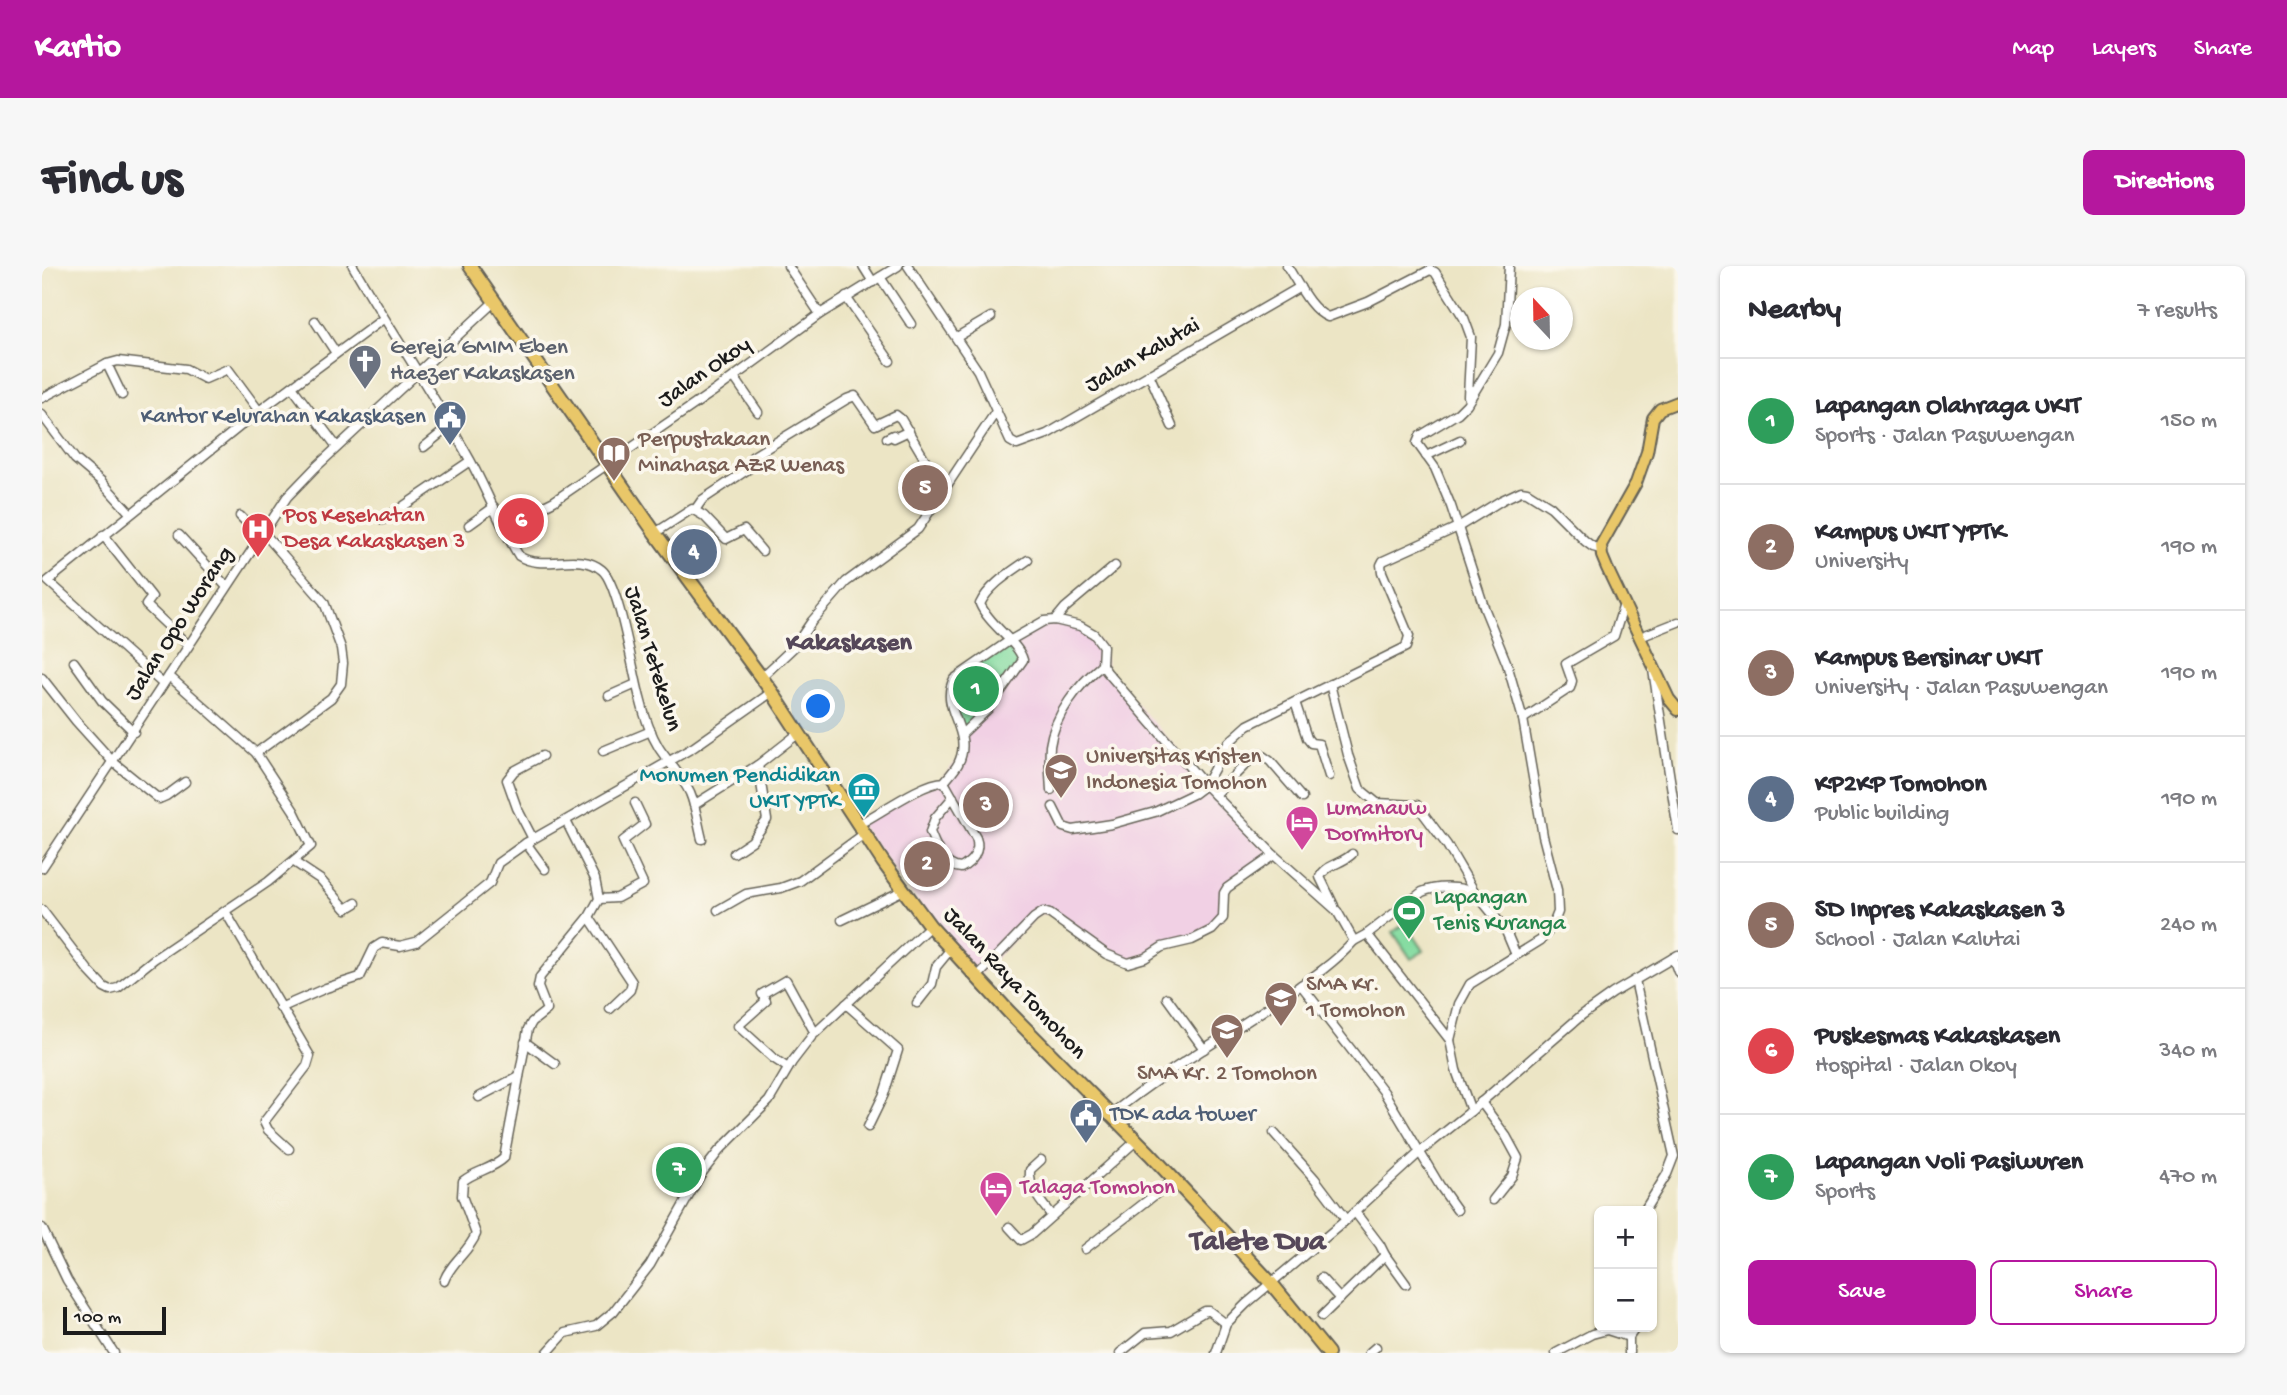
<!DOCTYPE html>
<meta charset="utf-8">
<style>
:root{--surface:#fff;--page:#f7f7f7;--text:#2b2b33;--muted:#7c7c81;--line:#e1e1e2;--accent:#b5179e}
body{margin:0;font-family:"Gochi Hand",sans-serif;background:var(--page);color:var(--text)}
.controls{position:absolute;right:21px;bottom:21px;display:grid;overflow:hidden;border-radius:10px;box-shadow:0 2px 5px #0004}
.controls button{width:63px;height:63px;display:grid;place-items:center;padding:0;border:0;border-bottom:2px solid var(--line);background:var(--surface);color:var(--text);font:35px sans-serif}
.compass{position:absolute;left:1468px;top:21px;width:63px;height:63px;border-radius:50%;background:var(--surface);box-shadow:0 2px 5px #0004;rotate:338deg}
.scale{position:absolute;left:21px;bottom:18px;width:103px;box-sizing:border-box;padding-left:7px;border:4px solid #1c1c1c;border-top:0;font-size:19px;line-height:24px;white-space:nowrap;color:#1c1c1c;-webkit-text-stroke:5px #fbf7ec;paint-order:stroke}
.you{position:absolute;left:777px;top:441px;width:24px;height:24px;margin:-18px;border:5px solid #fff;border-radius:50%;background:#1a73e8;box-shadow:0 0 0 10px #1a73e833}
.badge{display:grid;place-items:center;width:46px;height:46px;border-radius:50%;background:var(--accent);color:#fff;font-size:23px;font-weight:700}
.pin{position:absolute;translate:-50% -50%;border:4px solid #fff;box-shadow:0 2px 7px #0006}
.list{margin:0;padding:0;list-style:none}
h2{display:flex;justify-content:space-between;align-items:center;height:91px;margin:0;padding:0 28px;font-size:30px}
h2 small{font-size:23px;font-weight:400;color:var(--muted)}
.list li{display:grid;grid-template-columns:46px 1fr auto;gap:21px;align-items:center;box-sizing:border-box;height:126px;padding:0 28px;border-top:2px solid var(--line)}
.list b{display:block;font-size:26px;white-space:nowrap}
.list p{margin:0;font-size:23px;white-space:nowrap;color:var(--muted)}
.list em{font-size:23px;font-style:normal;color:var(--muted)}
.actions{display:flex;gap:14px;padding:21px 28px}
.actions a{flex:1;padding:16px 0;border:2px solid var(--accent);border-radius:10px;text-align:center;font-size:24px;color:var(--accent)}
.actions .main{background:var(--accent);color:#fff}
.map{position:relative;flex:none;width:1636px;height:1087px;overflow:hidden;border-radius:10px}
header{display:flex;align-items:center;gap:42px;box-sizing:border-box;height:98px;padding:0 35px;background:var(--accent);color:#fff}
header strong{font-size:33px}
nav{display:flex;gap:38px;margin-inline-start:auto;font-size:24px}
.intro{display:flex;align-items:center;justify-content:space-between;box-sizing:border-box;height:168px;padding:0 42px}
h1{margin:0;font-size:49px}
.button{padding:18px 32px;border-radius:10px;background:var(--accent);color:#fff;font-size:24px;font-weight:700}
main{display:flex;gap:42px;padding:0 42px}
aside{flex:1;background:var(--surface);border-radius:10px;box-shadow:0 2px 5px #0004}
.map>svg:first-child{display:block}
</style>
<header>
<strong>Kartio</strong>
<nav><a>Map</a><a>Layers</a><a>Share</a></nav>
</header>
<div class="intro"><h1>Find us</h1><a class="button">Directions</a></div>
<main>
<div class="map">
<svg width="1636" height="1087" viewBox="0 0 1636 1087">
<rect width="100%" height="100%" fill="#fbf7ec"/>
<filter id="ink" filterUnits="userSpaceOnUse"><feTurbulence type="fractalNoise" baseFrequency=".0143" numOctaves="2"/><feDisplacementMap in="SourceGraphic" scale="14" xChannelSelector="R" yChannelSelector="G"/><feConvolveMatrix kernelMatrix="1 2 1 2 8 2 1 2 1" color-interpolation-filters="sRGB"/></filter>
<filter id="wash" filterUnits="userSpaceOnUse"><feTurbulence type="fractalNoise" baseFrequency=".00686" numOctaves="4" result="noise"/><feDisplacementMap in="SourceGraphic" scale="28" xChannelSelector="R" yChannelSelector="G"/><feGaussianBlur stdDeviation="1.57" result="paint"/><feColorMatrix in="noise" values="0 0 0 0 0 0 0 0 0 0 0 0 0 0 0 0 0 1.4 0 .05"/><feComposite in="paint" operator="in"/></filter>
<g filter="url(#wash)">
<rect width="100%" height="100%" fill="#ece5c5"/>
<!-- built -->
<g fill="#f1d0e4">
<polygon points="482,240 492,244 498,258 470,273 460,253"/>
<polygon points="1002,355 1038,360 1061,380 1065,406 1232,589 1185,622 1181,652 1162,668 1082,696 1008,648 997,648 934,712 817,558 898,515 919,490 912,413"/>
</g>
<!-- grass -->
<g fill="#85dca1" stroke="#507c5e" stroke-width="2">
<polygon points="967,375 980,389 971,410 921,467 907,426 909,420"/>
<polygon points="1364,657 1382,685 1369,693 1351,666"/>
<polygon points="634,891 651,907 641,918 625,901"/>
</g>
</g>
<g filter="url(#ink)">
<g fill="none" stroke-linecap="round" stroke-linejoin="round">
<defs>
<g id="minor">
<path d="M311,0c38,65 80,128 117,194 17,31 30,66 49,96 24,16 60,-6 83,14 17,14 31,103 38,128 4,17 10,35 19,50 10,15 23,28 31,45 6,14 8,31 12,46"/>
<polyline points="746,0 778,48"/>
<polyline points="821,0 831,16"/>
<polyline points="866,0 936,105 968,175 975,179 1005,168 1258,21"/>
<path d="M1245,0c11,17 23,44 41,51l40,-15 62,-32 5,2 29,46 7,19 -3,59"/>
<polyline points="838,11 869,58"/>
<polyline points="804,31 848,95"/>
<polyline points="273,55 294,87"/>
<polyline points="915,71 949,51"/>
<polyline points="65,98 80,129"/>
<polyline points="1107,108 1130,160"/>
<polyline points="692,111 716,146"/>
<polyline points="250,121 295,181"/>
<polyline points="0,132 65,98 76,95 144,103 163,113 186,103 217,145"/>
<polyline points="0,149 33,193 59,215 88,247"/>
<polyline points="845,172 851,169 852,172 867,165"/>
<polyline points="382,181 408,160"/>
<polyline points="1384,190 1418,174"/>
<polyline points="653,244 660,234 711,200 710,191 805,133 813,130 833,159 854,149 859,153 901,224"/>
<polyline points="198,250 218,270"/>
<polyline points="458,253 485,234 500,241 512,235 675,123 778,48 856,0"/>
<polyline points="341,254 428,195"/>
<polyline points="427,259 452,241"/>
<polyline points="613,267 650,243 662,250 684,273 702,264 720,285"/>
<polyline points="61,269 110,331 104,339 146,379"/>
<polyline points="137,269 184,320"/>
<polyline points="1013,354 1023,342 1073,300"/>
<polyline points="1598,371 1636,356"/>
<polyline points="32,396 60,435 92,466"/>
<polyline points="1611,404 1636,564"/>
<polyline points="0,412 34,455 71,496 117,533 124,530 143,516"/>
<polyline points="719,412 752,381 770,355 804,316 876,263 953,147"/>
<polyline points="121,418 6,315 217,145 341,53"/>
<polyline points="1288,418 1306,489 1318,523 1335,537 1375,539 1405,579 1432,625"/>
<polyline points="567,430 594,418"/>
<polyline points="1253,436 1265,472 1269,477 1277,478 1287,510"/>
<polyline points="1481,453 1528,422 1530,415 1524,398 1572,370 1582,338"/>
<path d="M921,467l26,-25 34,-48c-5,-18 -34,-35 -43,-56 9,-19 31,-32 48,-44"/>
<polyline points="561,485 609,465"/>
<polyline points="214,487 289,432 299,418 301,397 299,382 282,336 221,266"/>
<path d="M902,516l32,56c5,13 -4,24 -15,30 -18,-1 -25,-21 -31,-36l5,-14 18,-21"/>
<path d="M1009,524c-1,-14 -2,-29 -1,-44 4,-31 29,-62 52,-81"/>
<polyline points="1173,529 1210,492 1218,488 1228,495 1260,532"/>
<polyline points="652,539 716,499 757,467"/>
<polyline points="1011,541 1021,561 1031,564 1070,558 1113,546 1151,528 1163,519 1187,476 1206,459 1364,381 1367,370 1340,306 1339,299 1341,295 1416,261 1460,234 1479,225 1485,226 1509,241 1543,275 1551,281 1559,283"/>
<path d="M817,558c20,-10 64,-42 85,-42 5,-6 10,-11 14,-18 17,-33 -20,-55 -4,-85l55,-38 35,-20 11,-1 25,6 14,8 9,12 -1,19 5,7 98,113 69,70 63,56 17,30c-20,23 -47,40 -72,57 -57,39 -119,74 -173,118"/>
<polyline points="491,573 475,542 465,514 472,505 500,490"/>
<polyline points="484,577 503,603"/>
<polyline points="692,587 710,575 725,554 716,499"/>
<polyline points="252,596 279,614 304,643 314,637"/>
<polyline points="0,602 245,231 273,202 452,36"/>
<polyline points="557,633 575,632 601,618 581,575 603,558 593,537"/>
<path d="M1292,640l-14,-29c6,-13 22,-13 32,-23"/>
<polyline points="0,644 46,704 62,721 68,724 76,722 112,693 226,616 269,580 252,545 214,487 127,410"/>
<polyline points="676,644 704,628 739,622 758,615 822,568"/>
<polyline points="183,645 268,790 265,800 222,856 226,864 247,883"/>
<polyline points="547,651 590,716 588,724 568,743"/>
<polyline points="800,654 862,624"/>
<path d="M1325,668l55,-42c14,-6 45,-7 56,4l27,33 11,26"/>
<polyline points="1631,692 1636,706"/>
<polyline points="934,712 992,652 1001,646 1008,648 1064,688 1086,697 1103,692 1120,681 1150,674 1170,664 1181,652 1182,627 1185,622 1232,589"/>
<polyline points="1593,714 1632,890 1625,908 1602,945"/>
<polyline points="1259,719 1342,826 1398,920 1415,944"/>
<polyline points="1125,732 1162,783"/>
<polyline points="875,737 890,718 894,701 908,684"/>
<polyline points="804,738 856,784 842,828 826,861"/>
<polyline points="238,742 284,722 318,711 332,682 340,677 358,680 374,676 448,617 456,597 484,577 652,481 730,426"/>
<polyline points="1408,774 1417,738 1428,718 1499,674 1510,661 1516,646 1515,624 1501,570 1481,453 1465,398 1443,344 1409,240 1393,202 1375,177 1378,170 1416,147 1425,138 1456,87 1464,58 1467,0"/>
<polyline points="483,776 513,798"/>
<polyline points="746,802 731,792 696,760 724,735 720,728 744,714 773,767"/>
<polyline points="437,831 477,810"/>
<polyline points="1439,836 1464,870 1476,892 1470,910 1451,934"/>
<polyline points="1429,845 1540,749 1571,727 1636,689"/>
<polyline points="1232,867 1273,913 1304,954"/>
<path d="M999,894l-11,10c-2,18 11,32 22,46"/>
<polyline points="967,961 979,974 990,968 1094,875"/>
<polyline points="0,962 25,1014 72,1087"/>
<polyline points="1043,983 1132,914"/>
<polyline points="1343,989 1364,1018"/>
<polyline points="1279,1012 1298,1033"/>
<path d="M402,1015c6,-18 25,-29 32,-47l-14,-38 1,-15c12,-10 30,-12 41,-23l24,-129 4,-7 15,-12 -9,-23 2,-10 49,-60 10,-18 -4,-20 -29,-58"/>
<polyline points="1280,1050 1343,989 1338,979 1313,946"/>
<polyline points="505,1087 523,1067 554,1060 571,1046 608,999 659,908 677,885 727,835 750,796 770,770 888,660"/>
<polyline points="1078,1087 1103,1067 1129,1065 1163,1045 1167,1045 1184,1058"/>
<polyline points="1174,1087 1184,1058 1204,1038 1304,954 1378,886 1429,845 1414,804 1408,774 1325,668 1312,675"/>
<polyline points="1327,1087 1334,1081"/>
<polyline points="1514,1087 1550,1068 1565,1064 1587,1071"/>
<polyline points="1587,1087 1587,1071 1594,1061"/>
</g>
<polyline id="major" points="1636,136 1618,143 1611,152 1605,186 1594,217 1559,279 1560,290 1565,302 1627,433 1636,444"/>
<polyline id="highway" points="428,0 613,267 730,426 841,596 888,660 967,746 1108,888 1229,1017 1286,1087"/>
</defs>
<!-- minor casing -->
<use href="#minor" stroke="#656257" stroke-width="11"/>
<!-- major casing -->
<use href="#major" stroke="#656257" stroke-width="14"/>
<!-- highway casing -->
<use href="#highway" stroke="#656257" stroke-width="16"/>
<!-- minor -->
<use href="#minor" stroke="#fff" stroke-width="8"/>
<!-- major -->
<use href="#major" stroke="#e9c769" stroke-width="10"/>
<!-- highway -->
<use href="#highway" stroke="#e9c769" stroke-width="12"/>
</g>
</g>
<!-- icons -->
<defs>
<symbol id="church-pin" viewBox="-11 -11 22 30"><path d="M0 17L-7.5 6A9.5 9.5 0 1 1 7.5 6Z" fill="#6b7280" stroke="#fbf7ec"/><path d="M-1.2-6h2.4v3.5h3.3v2.4h-3.3V6h-2.4V-.1h-3.3v-2.4h3.3Z" fill="#fff"/></symbol>
<symbol id="civic-pin" viewBox="-11 -11 22 30"><path d="M0 17L-7.5 6A9.5 9.5 0 1 1 7.5 6Z" fill="#5c6f8a" stroke="#fbf7ec"/><path d="M-.6-6.5H3V-4.5H.6V-3L4-1V1h2V6H-6V1h2V-1L-.6-3ZM-1.2 2.5V6h2.4V2.5Z" fill="#fff"/></symbol>
<symbol id="library-pin" viewBox="-11 -11 22 30"><path d="M0 17L-7.5 6A9.5 9.5 0 1 1 7.5 6Z" fill="#8d6e63" stroke="#fbf7ec"/><path d="M-6-4Q-3-5.5-.7-3.5V5Q-3 3-6 4ZM6-4Q3-5.5 .7-3.5V5Q3 3 6 4Z" fill="#fff"/></symbol>
<symbol id="hospital-pin" viewBox="-11 -11 22 30"><path d="M0 17L-7.5 6A9.5 9.5 0 1 1 7.5 6Z" fill="#e0444e" stroke="#fbf7ec"/><path d="M-5-5h3v3.5h4V-5h3V5h-3V1.5h-4V5h-3Z" fill="#fff"/></symbol>
<symbol id="university-pin" viewBox="-11 -11 22 30"><path d="M0 17L-7.5 6A9.5 9.5 0 1 1 7.5 6Z" fill="#8d6e63" stroke="#fbf7ec"/><path d="M0-5L7-2L0 1L-7-2ZM-4 1L0 2.5L4 1V4Q0 6-4 4Z" fill="#fff"/></symbol>
<symbol id="museum-pin" viewBox="-11 -11 22 30"><path d="M0 17L-7.5 6A9.5 9.5 0 1 1 7.5 6Z" fill="#0f9aa8" stroke="#fbf7ec"/><path d="M0-6L6-3V-2H-6V-3ZM-5-1h2V3h-2ZM-1-1h2V3h-2ZM3-1h2V3H3ZM-6 4H6V6H-6Z" fill="#fff"/></symbol>
<symbol id="hotel-pin" viewBox="-11 -11 22 30"><path d="M0 17L-7.5 6A9.5 9.5 0 1 1 7.5 6Z" fill="#d1479c" stroke="#fbf7ec"/><path d="M-6-4.5h1.5V1H6V5H4.5V3h-9V5H-6ZM-4 0a1.8 1.8 0 1 1 3.6 0ZM.5 0V-2.5h3Q6-2.5 6 0Z" fill="#fff"/></symbol>
<symbol id="stadium-pin" viewBox="-11 -11 22 30"><path d="M0 17L-7.5 6A9.5 9.5 0 1 1 7.5 6Z" fill="#2e9e5b" stroke="#fbf7ec"/><path d="M0-5a6.5 5 0 1 0 0 10a6.5 5 0 1 0 0-10ZM-3.5-1.8h7v3.6h-7Z" fill="#fff"/></symbol>
<symbol id="school-pin" viewBox="-11 -11 22 30"><path d="M0 17L-7.5 6A9.5 9.5 0 1 1 7.5 6Z" fill="#8d6e63" stroke="#fbf7ec"/><path d="M0-5L7-2L0 1L-7-2ZM-4 1L0 2.5L4 1V4Q0 6-4 4Z" fill="#fff"/></symbol>
</defs>
<g fill-rule="evenodd">
<use href="#church-pin" x="304" y="76" width="38" height="52"/>
<use href="#civic-pin" x="389" y="132" width="38" height="52"/>
<use href="#library-pin" x="553" y="168" width="38" height="52"/>
<use href="#hospital-pin" x="197" y="244" width="38" height="52"/>
<use href="#university-pin" x="1000" y="485" width="38" height="52"/>
<use href="#museum-pin" x="803" y="504" width="38" height="52"/>
<use href="#hotel-pin" x="1241" y="537" width="38" height="52"/>
<use href="#stadium-pin" x="1348" y="626" width="38" height="52"/>
<use href="#school-pin" x="1220" y="713" width="38" height="52"/>
<use href="#school-pin" x="1166" y="745" width="38" height="52"/>
<use href="#civic-pin" x="1025" y="830" width="38" height="52"/>
<use href="#hotel-pin" x="935" y="903" width="38" height="52"/>
</g>
<g text-anchor="middle" dominant-baseline="central" stroke-width="7" stroke-linejoin="round" paint-order="stroke">
<!-- worship labels -->
<g font-size="23" fill="#5b616d" stroke="#fbf7ec" text-anchor="start">
<text x="348" y="82">Gereja GMIM Eben<tspan x="348" dy="26">Haezer Kakaskasen</tspan></text>
</g>
<!-- street labels -->
<g font-size="23" fill="#1c1c1c" stroke="#fbf7ec">
<text transform="translate(1101 90) rotate(-30)">Jalan Kalutai</text>
<text transform="translate(663 107) rotate(-35)">Jalan Okoy</text>
<text transform="translate(138 358) rotate(-57)">Jalan Opo Worang</text>
<text transform="translate(610 393) rotate(73)">Jalan Tetekelun</text>
<text transform="translate(972 718) rotate(47)">Jalan Raya Tomohon</text>
</g>
<!-- service labels -->
<g font-size="23" fill="#4e5e75" stroke="#fbf7ec" text-anchor="end">
<text x="384" y="151">Kantor Kelurahan Kakaskasen</text>
<text x="1068" y="849" text-anchor="start">TDK ada tower</text>
</g>
<!-- education labels -->
<g font-size="23" fill="#785e54" stroke="#fbf7ec" text-anchor="start">
<text x="596" y="174">Perpustakaan<tspan x="596" dy="26">Minahasa AZR Wenas</tspan></text>
<text x="1044" y="491">Universitas Kristen<tspan x="1044" dy="26">Indonesia Tomohon</tspan></text>
<text x="1264" y="719">SMA Kr.<tspan x="1264" dy="26">1 Tomohon</tspan></text>
<text x="1185" y="808" text-anchor="middle">SMA Kr. 2 Tomohon</text>
</g>
<!-- health labels -->
<g font-size="23" fill="#be3a42" stroke="#fbf7ec" text-anchor="start">
<text x="241" y="250">Pos Kesehatan<tspan x="241" dy="26">Desa Kakaskasen 3</tspan></text>
</g>
<!-- culture labels -->
<g font-size="23" fill="#0d838f" stroke="#fbf7ec" text-anchor="end">
<text x="798" y="510">Monumen Pendidikan<tspan x="798" dy="26">UKIT YPTK</tspan></text>
</g>
<!-- hotel labels -->
<g font-size="23" fill="#b23c85" stroke="#fbf7ec" text-anchor="start">
<text x="1284" y="543">Lumanauw<tspan x="1284" dy="26">Dormitory</tspan></text>
<text x="978" y="922">Talaga Tomohon</text>
</g>
<!-- leisure labels -->
<g font-size="23" fill="#27864d" stroke="#fbf7ec" text-anchor="start">
<text x="1392" y="632">Lapangan<tspan x="1392" dy="26">Tenis Kuranga</tspan></text>
</g>
<!-- quarter labels -->
<g font-size="26" font-weight="bold" fill="#554759" stroke="#fbf7ec">
<text x="807" y="378">Kakaskasen</text>
</g>
<!-- district labels -->
<g font-size="30" font-weight="bold" fill="#554759" stroke="#fbf7ec">
<text x="1216" y="977">Talete Dua</text>
</g>
</g>
</svg>
<div class="controls">
<button>+</button>
<button>−</button>
</div>
<svg class="compass" viewBox="-18 -18 36 36"><path d="M0-13l5 13h-10z" fill="#e53935"/><path d="M0 13l5-13h-10z" fill="#7c7c81"/></svg>
<div class="scale">100 m</div>
<div class="you"></div>
<div class="pin badge" style="left:934px;top:423px;background:#2e9e5b">1</div>
<div class="pin badge" style="left:885px;top:598px;background:#8d6e63">2</div>
<div class="pin badge" style="left:944px;top:539px;background:#8d6e63">3</div>
<div class="pin badge" style="left:652px;top:286px;background:#5c6f8a">4</div>
<div class="pin badge" style="left:883px;top:222px;background:#8d6e63">5</div>
<div class="pin badge" style="left:479px;top:255px;background:#e0444e">6</div>
<div class="pin badge" style="left:637px;top:904px;background:#2e9e5b">7</div>
</div>
<aside>
<h2>Nearby<small>7 results</small></h2>
<ul class="list">
<li><span class="badge" style="background:#2e9e5b">1</span><div><b>Lapangan Olahraga UKIT</b><p>Sports · Jalan Pasuwengan</p></div><em>150 m</em></li>
<li><span class="badge" style="background:#8d6e63">2</span><div><b>Kampus UKIT YPTK</b><p>University</p></div><em>190 m</em></li>
<li><span class="badge" style="background:#8d6e63">3</span><div><b>Kampus Bersinar UKIT</b><p>University · Jalan Pasuwengan</p></div><em>190 m</em></li>
<li><span class="badge" style="background:#5c6f8a">4</span><div><b>KP2KP Tomohon</b><p>Public building</p></div><em>190 m</em></li>
<li><span class="badge" style="background:#8d6e63">5</span><div><b>SD Inpres Kakaskasen 3</b><p>School · Jalan Kalutai</p></div><em>240 m</em></li>
<li><span class="badge" style="background:#e0444e">6</span><div><b>Puskesmas Kakaskasen</b><p>Hospital · Jalan Okoy</p></div><em>340 m</em></li>
<li><span class="badge" style="background:#2e9e5b">7</span><div><b>Lapangan Voli Pasiwuren</b><p>Sports</p></div><em>470 m</em></li>
</ul>
<div class="actions"><a class="main">Save</a><a>Share</a></div>
</aside>
</main>
